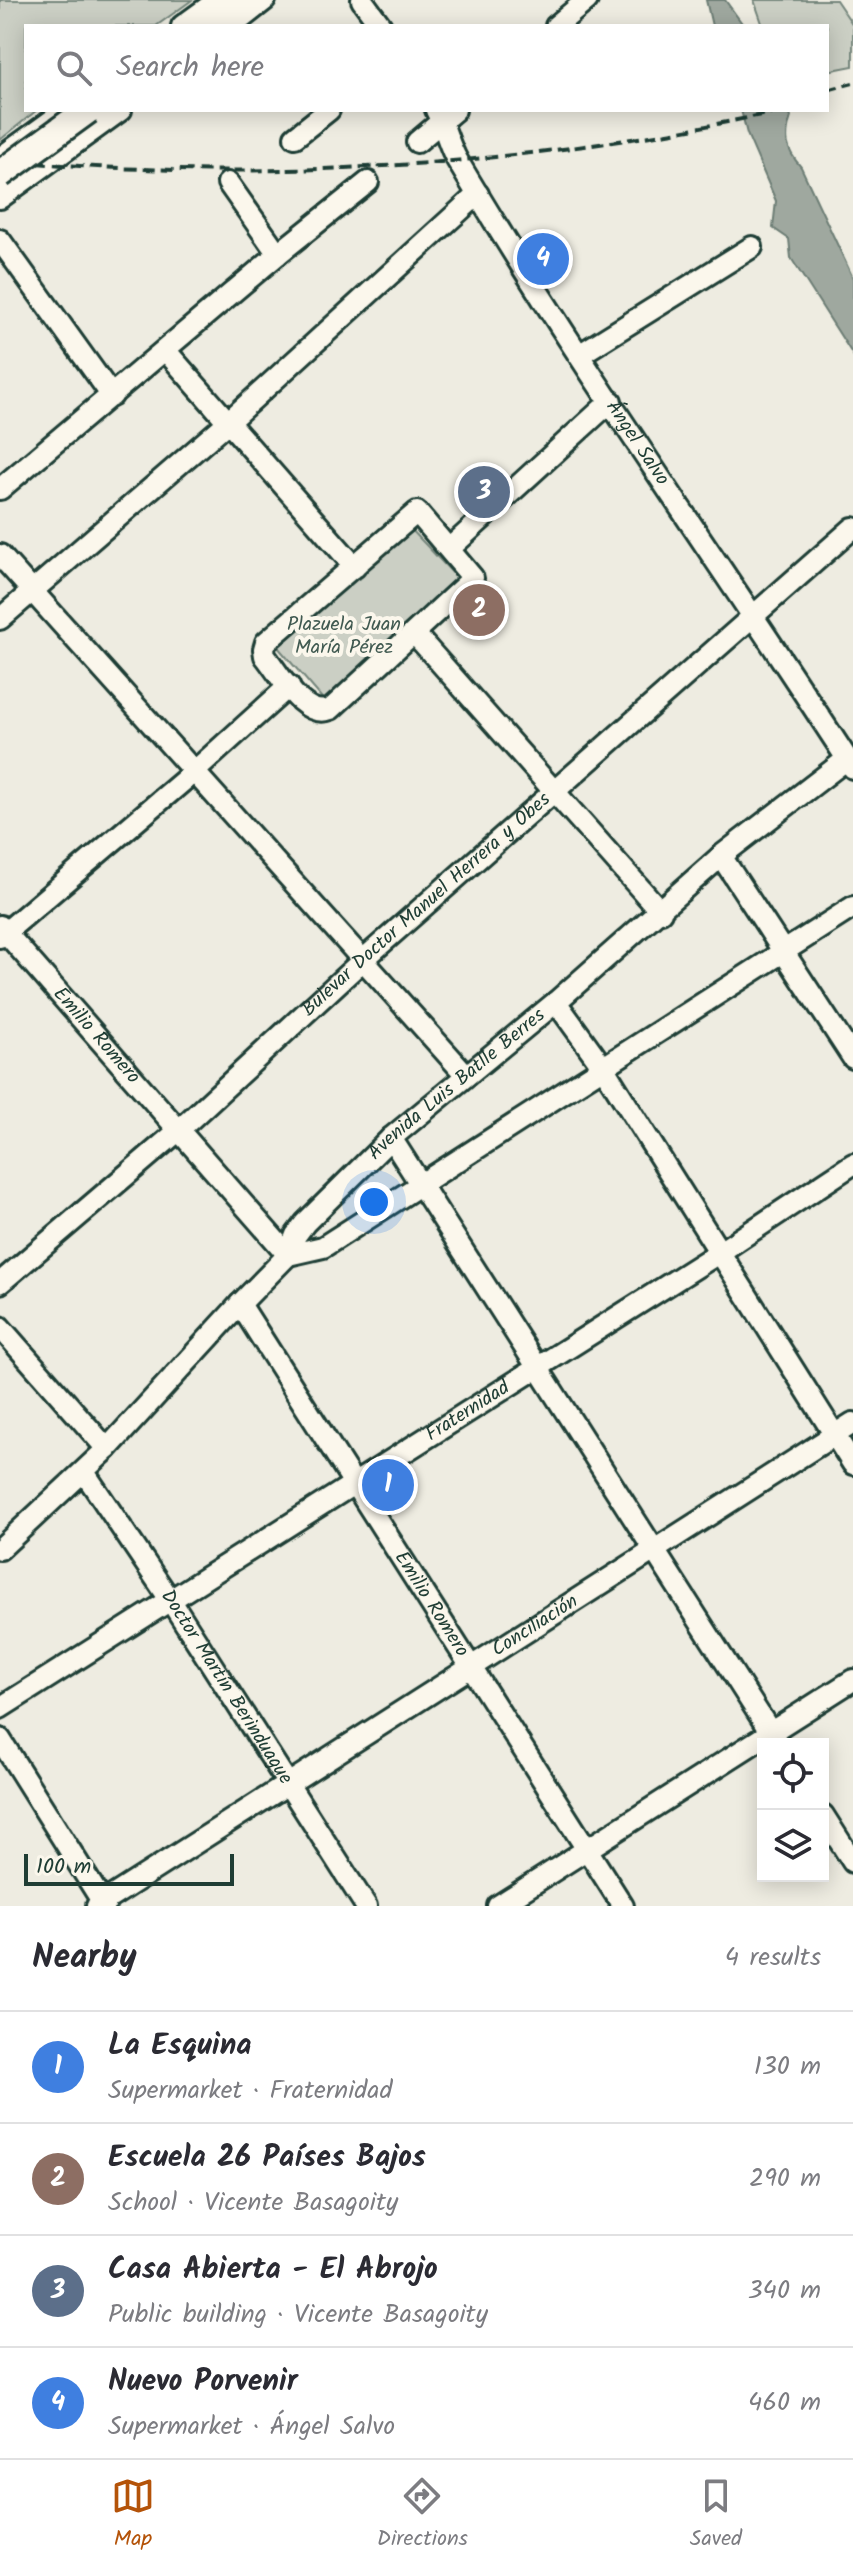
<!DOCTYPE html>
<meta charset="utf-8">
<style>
:root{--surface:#fff;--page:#f2f2f3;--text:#2b2b33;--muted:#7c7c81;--line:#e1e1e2;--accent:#b45309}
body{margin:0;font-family:Kalam,sans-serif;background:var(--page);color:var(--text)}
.controls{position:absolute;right:24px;bottom:24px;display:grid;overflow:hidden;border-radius:0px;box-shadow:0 4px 20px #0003}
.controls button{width:72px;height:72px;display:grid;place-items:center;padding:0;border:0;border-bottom:2px solid var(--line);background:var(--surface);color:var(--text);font:40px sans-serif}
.scale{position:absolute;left:24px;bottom:20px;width:210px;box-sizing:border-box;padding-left:8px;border:4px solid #1f3d34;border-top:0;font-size:22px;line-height:28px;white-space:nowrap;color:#1f3d34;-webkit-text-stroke:6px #fbf7ec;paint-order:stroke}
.you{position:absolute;left:374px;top:1202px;width:28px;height:28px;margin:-20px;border:6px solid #fff;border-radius:50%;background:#1a73e8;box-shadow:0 0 0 12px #1a73e833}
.badge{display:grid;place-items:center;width:52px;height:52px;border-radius:50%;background:var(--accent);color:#fff;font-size:26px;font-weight:700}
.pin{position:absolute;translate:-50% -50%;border:4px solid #fff;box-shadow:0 2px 8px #0006}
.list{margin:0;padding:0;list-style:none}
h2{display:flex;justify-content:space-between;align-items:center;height:104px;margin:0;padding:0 32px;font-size:34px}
h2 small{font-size:26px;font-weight:400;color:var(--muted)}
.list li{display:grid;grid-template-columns:52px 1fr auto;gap:24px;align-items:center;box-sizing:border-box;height:112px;padding:0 32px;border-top:2px solid var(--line)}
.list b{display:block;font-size:30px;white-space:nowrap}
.list p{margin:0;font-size:26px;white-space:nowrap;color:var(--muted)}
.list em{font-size:26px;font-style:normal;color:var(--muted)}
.icon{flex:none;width:44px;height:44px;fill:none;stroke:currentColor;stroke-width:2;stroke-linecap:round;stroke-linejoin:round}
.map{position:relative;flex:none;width:853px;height:1906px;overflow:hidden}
.search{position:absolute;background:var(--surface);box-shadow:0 4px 20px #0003;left:24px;right:24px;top:24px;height:88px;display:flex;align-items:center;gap:20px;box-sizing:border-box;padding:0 28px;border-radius:0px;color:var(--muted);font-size:30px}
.sheet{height:552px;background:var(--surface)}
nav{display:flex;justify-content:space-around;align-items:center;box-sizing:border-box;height:112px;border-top:2px solid var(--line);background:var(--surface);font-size:22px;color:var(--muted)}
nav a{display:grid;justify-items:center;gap:4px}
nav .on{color:var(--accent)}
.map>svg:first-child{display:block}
</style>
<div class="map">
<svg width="853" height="1906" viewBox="0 0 853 1906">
<rect width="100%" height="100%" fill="#eeece1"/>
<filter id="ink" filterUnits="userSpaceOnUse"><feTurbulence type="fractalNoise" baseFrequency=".0125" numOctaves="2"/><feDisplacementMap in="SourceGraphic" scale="16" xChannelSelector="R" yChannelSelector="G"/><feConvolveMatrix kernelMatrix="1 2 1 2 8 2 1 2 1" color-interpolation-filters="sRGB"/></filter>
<g filter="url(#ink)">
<!-- green -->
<g fill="#cbcfc4" stroke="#75867c" stroke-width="2">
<polygon points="0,0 192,0 156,26 26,26 26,110 37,110 0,140"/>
<polygon points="754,0 836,0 853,25 853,66 827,71 827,26 763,26"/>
<polygon points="409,527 459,580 327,704 277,646"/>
</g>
<!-- water -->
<g fill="#9fa89f" stroke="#6c7d74" stroke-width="2">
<polygon points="706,0 725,0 744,26 712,26"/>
<path d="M741,110h47l3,7c-7,21 -5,33 10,50l52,111v77l-62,-97 -2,-19 -16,-11 3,-27 -29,-67z"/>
</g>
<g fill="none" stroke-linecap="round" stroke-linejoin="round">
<defs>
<g id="minor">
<polyline points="362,0 381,26"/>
<polyline points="182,26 211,5"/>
<polyline points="232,26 265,0"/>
<polyline points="556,26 587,0"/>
<path id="s1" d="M436,110c9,16 12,34 21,50 123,208 265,405 396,608"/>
<polyline points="295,137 329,110"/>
<polyline points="417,142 455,110"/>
<polyline points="0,158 66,110"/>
<polyline points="228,183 278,254"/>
<polyline points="0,198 121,110"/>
<polyline points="0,240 112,396"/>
<polyline points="166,351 355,567"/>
<polyline points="579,355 752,247"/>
<polyline points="0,489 278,254 368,182"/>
<path d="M417,512l56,66 -142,131c-28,11 -51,-35 -66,-53l-1,-7 2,-7z"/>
<polyline points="449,549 611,401"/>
<polyline points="0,555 466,1075"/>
<polyline points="0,619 228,422 478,194"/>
<polyline points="414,633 661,912"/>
<polyline points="721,856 853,1058"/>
<path id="s2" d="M0,926l288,329"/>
<polyline points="0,937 195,771 289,686"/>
<polyline points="556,1002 603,1067 853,1464"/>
<polyline points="391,1138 778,1744"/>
<polyline points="288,1255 323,1247 853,907"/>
<path id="s3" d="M0,1283l178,-152 186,-172 489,-431"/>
<path id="s4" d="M240,1304l383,602"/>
<polyline points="0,1327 107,1449"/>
<path id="s5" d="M84,1472l87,129 195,305"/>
<path id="s6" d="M0,1549l107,-100 133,-145 48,-49 8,-20 9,-12 86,-85 165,-136 165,-146 126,-97"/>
<path id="s7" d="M0,1708l720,-456 133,-88"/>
<polyline points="0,1739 105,1906"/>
<polyline points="823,1815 853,1862"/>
<path id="s8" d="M97,1906l756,-483"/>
<polyline points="498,1906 853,1680"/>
</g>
<polyline id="major" points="202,26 237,0"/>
</defs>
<!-- minor casing -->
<use href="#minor" stroke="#1f3d34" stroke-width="26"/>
<!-- major casing -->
<use href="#major" stroke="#1f3d34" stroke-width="32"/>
<!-- minor -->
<use href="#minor" stroke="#fbf7ec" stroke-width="20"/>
<!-- major -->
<use href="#major" stroke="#fbf7ec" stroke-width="26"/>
<!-- rail -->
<g stroke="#1f3d34" stroke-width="4" stroke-dasharray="12 6" stroke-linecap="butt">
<polyline points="827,90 853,83"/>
<path d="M0,160c261,24 528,7 784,-50"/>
</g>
<defs>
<polyline id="major-bridge" points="0,174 88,110"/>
</defs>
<!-- major-bridge casing -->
<use href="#major-bridge" stroke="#1f3d34" stroke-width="32" stroke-linecap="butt"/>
<!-- major-bridge -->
<use href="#major-bridge" stroke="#fbf7ec" stroke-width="26"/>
</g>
</g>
<g text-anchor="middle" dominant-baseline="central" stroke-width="8" stroke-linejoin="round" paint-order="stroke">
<!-- street labels -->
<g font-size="20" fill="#1f3d34" stroke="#fbf7ec">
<text stroke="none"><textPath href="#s1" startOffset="390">Ángel Salvo</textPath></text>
<text stroke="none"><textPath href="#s3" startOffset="570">Bulevar Doctor Manuel Herrera y Obes</textPath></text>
<text stroke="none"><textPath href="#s2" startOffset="146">Emilio Romero</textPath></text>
<text stroke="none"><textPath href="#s6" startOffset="654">Avenida Luis Batlle Berres</textPath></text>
<text stroke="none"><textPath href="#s7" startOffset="554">Fraternidad</textPath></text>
<text stroke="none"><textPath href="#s4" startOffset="356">Emilio Romero</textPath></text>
<text stroke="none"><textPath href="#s8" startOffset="520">Conciliación</textPath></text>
<text stroke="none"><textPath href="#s5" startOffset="258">Doctor Martín Berinduague</textPath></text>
</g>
<!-- park labels -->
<g font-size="20" fill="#415a51" stroke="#fbf7ec">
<text x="344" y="625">Plazuela Juan<tspan x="344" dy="23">María Pérez</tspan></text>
</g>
</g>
</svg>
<div class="controls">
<button><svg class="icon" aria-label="locate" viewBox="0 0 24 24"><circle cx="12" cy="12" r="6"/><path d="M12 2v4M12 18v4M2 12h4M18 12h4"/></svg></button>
<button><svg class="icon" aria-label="layers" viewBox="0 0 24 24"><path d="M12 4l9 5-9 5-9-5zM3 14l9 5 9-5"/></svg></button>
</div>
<div class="scale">100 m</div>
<div class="you"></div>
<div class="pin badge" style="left:388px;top:1485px;background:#3f7fe0">1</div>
<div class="pin badge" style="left:479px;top:610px;background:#8d6e63">2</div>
<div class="pin badge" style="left:484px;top:492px;background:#5c6f8a">3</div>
<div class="pin badge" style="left:543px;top:259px;background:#3f7fe0">4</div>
<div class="search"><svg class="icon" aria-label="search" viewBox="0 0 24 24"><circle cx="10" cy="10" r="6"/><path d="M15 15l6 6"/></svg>Search here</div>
</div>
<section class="sheet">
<h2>Nearby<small>4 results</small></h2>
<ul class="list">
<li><span class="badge" style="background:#3f7fe0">1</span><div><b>La Esquina</b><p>Supermarket · Fraternidad</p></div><em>130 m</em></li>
<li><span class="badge" style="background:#8d6e63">2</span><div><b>Escuela 26 Países Bajos</b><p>School · Vicente Basagoity</p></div><em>290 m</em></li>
<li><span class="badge" style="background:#5c6f8a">3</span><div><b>Casa Abierta - El Abrojo</b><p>Public building · Vicente Basagoity</p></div><em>340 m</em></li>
<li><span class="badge" style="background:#3f7fe0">4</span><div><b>Nuevo Porvenir</b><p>Supermarket · Ángel Salvo</p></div><em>460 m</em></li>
</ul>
</section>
<nav>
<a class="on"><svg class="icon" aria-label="map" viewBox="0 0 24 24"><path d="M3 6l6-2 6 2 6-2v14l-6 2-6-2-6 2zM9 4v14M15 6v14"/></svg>Map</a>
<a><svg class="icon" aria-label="directions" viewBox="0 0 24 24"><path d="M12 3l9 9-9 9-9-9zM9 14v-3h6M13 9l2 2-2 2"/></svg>Directions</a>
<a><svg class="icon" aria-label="saved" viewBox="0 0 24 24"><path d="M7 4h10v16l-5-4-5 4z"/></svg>Saved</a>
</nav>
